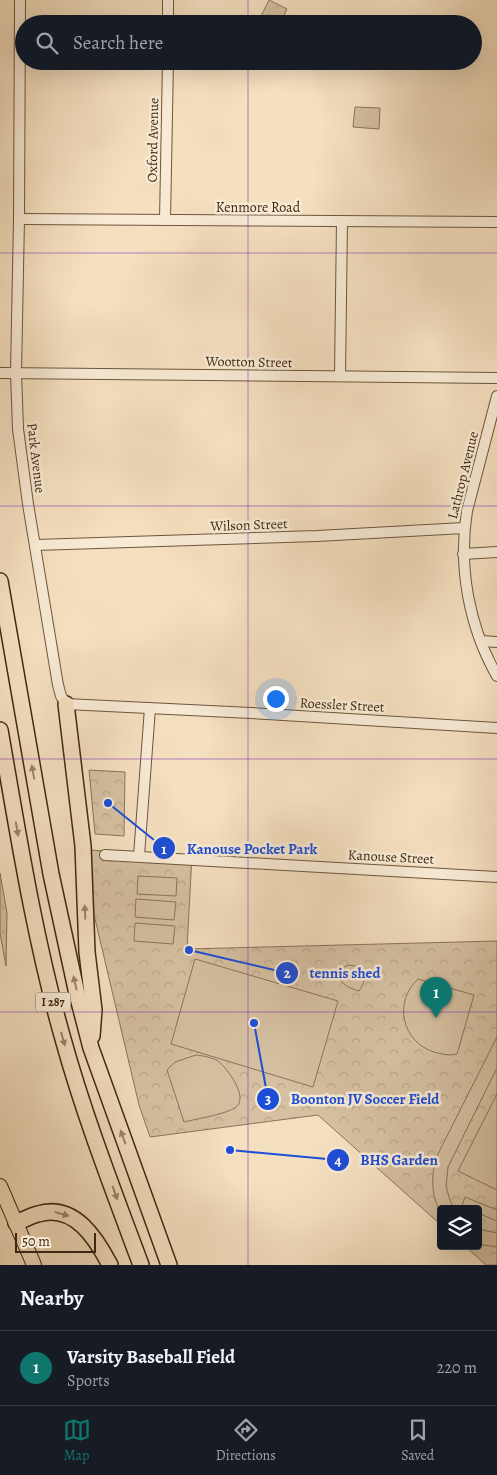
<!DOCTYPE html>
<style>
:root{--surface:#171b24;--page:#20242c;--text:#f1f3f6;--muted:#9ea1a6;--line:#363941;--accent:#0f766e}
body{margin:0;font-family:Alegreya,serif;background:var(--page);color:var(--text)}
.controls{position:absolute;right:15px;bottom:15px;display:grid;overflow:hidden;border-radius:5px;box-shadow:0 5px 20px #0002}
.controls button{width:45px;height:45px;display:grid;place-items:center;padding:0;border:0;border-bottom:1px solid var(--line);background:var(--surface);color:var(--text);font:25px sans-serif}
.scale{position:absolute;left:15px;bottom:12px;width:81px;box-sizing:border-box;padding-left:5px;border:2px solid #402811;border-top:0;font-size:14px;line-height:18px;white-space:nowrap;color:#402811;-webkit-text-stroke:4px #f8ead5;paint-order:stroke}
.you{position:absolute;left:275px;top:698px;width:18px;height:18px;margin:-12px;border:4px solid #fff;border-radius:50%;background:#1a73e8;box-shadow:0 0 0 8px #1a73e833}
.badge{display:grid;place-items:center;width:32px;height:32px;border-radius:50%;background:var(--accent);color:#fff;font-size:16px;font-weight:700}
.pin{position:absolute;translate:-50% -41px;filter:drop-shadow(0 1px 2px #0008)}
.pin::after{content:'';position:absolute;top:26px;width:18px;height:15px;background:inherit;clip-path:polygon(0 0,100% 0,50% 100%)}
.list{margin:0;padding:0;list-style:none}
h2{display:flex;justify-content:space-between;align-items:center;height:65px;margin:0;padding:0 20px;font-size:21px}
h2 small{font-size:16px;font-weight:400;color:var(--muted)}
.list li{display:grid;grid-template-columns:32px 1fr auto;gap:15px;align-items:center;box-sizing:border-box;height:75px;padding:0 20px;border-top:1px solid var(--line)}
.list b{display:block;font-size:19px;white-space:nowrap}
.list p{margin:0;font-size:16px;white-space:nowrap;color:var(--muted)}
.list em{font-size:16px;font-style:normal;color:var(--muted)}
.icon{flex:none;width:28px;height:28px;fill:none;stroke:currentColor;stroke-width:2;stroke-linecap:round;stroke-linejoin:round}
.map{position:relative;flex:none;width:497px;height:1265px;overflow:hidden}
.search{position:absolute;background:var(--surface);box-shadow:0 5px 20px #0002;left:15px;right:15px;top:15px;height:55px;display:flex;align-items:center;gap:12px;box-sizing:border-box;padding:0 18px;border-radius:28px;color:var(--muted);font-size:19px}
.sheet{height:140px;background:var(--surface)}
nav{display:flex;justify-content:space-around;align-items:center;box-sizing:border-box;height:70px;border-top:1px solid var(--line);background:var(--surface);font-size:14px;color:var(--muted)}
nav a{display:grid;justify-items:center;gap:2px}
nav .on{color:var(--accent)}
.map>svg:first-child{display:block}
</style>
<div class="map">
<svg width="497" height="1265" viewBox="0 0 497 1265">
<defs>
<pattern id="grass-tufts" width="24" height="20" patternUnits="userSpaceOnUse" patternTransform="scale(1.25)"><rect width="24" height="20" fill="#d5c0a1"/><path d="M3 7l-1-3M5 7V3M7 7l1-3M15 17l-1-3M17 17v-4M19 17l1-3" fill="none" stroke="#b8a58a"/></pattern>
<pattern id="park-crowns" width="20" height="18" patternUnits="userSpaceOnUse" patternTransform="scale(1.25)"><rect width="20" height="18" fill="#d5c0a1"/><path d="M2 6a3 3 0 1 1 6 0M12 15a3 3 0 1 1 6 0" fill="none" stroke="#b8a58a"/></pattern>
</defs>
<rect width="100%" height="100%" fill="#f4dfbf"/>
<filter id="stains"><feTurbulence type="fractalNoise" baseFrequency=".004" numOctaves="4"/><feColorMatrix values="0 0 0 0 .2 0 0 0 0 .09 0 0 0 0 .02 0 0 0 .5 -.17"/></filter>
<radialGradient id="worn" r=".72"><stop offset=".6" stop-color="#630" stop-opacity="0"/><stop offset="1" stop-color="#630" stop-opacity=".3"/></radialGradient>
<!-- grass -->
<polygon fill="url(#grass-tufts)" stroke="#8a7459" points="0,873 7,913 6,966 0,933"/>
<!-- park -->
<g fill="url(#park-crowns)" stroke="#8a7459">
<polygon points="269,0 287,9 280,24 271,24 260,18"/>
<polygon points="89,770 125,772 124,836 95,834"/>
<polygon points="87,850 192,855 187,949 497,941 497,1265 486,1265 465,1246 478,1246 478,1209 441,1209 441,1225 318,1115 150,1137 139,1105 91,902"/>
</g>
<!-- garden -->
<g fill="#d5c0a1" stroke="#8a7459">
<polygon points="355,107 380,108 379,129 353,127"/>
<polygon points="138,876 177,878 176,896 137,894"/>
<polygon points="136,899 176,902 174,920 135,917"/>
<polygon points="135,923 175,926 173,944 134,941"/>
<polygon points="195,959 338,1001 313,1087 171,1044"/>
<path d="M348,965l14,2c4,10 3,15 -3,24 -10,-3 -17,-6 -21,-16l3,-6z"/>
<path d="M418,979l56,16 -17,59c-8,2 -16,0 -23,-2 -32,-10 -41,-50 -16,-73z"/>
<path d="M497,1037v31l-49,99 -2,20 4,13 4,9h-13v4c-10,-17 -10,-36 -5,-55z"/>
<path d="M196,1055c7,1 15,2 22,6 9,7 31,36 18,46 -9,7 -40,12 -52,15l-17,-52 8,-8z"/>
<polygon points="497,1094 497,1190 458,1171"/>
<polygon points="465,1197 497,1210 497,1221 478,1213 478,1209 468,1209 462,1206"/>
<polygon points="478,1229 497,1233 497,1247 478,1244"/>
</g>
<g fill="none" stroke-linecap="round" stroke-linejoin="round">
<defs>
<g id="minor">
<polyline points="20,0 19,219 16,373 18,429 28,504 58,685 61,696 66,704 251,713 497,728"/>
<polyline points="168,0 168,24"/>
<polyline points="19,219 497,222"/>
<polyline points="165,220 168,61"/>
<polyline points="0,373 497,378"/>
<polyline points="340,376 342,221"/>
<path d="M497,396l-30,115c-9,56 2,116 30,165"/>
<polyline points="35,545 317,536 464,528"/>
<polyline points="463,554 497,552"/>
<polyline points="481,641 497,642"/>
<polyline points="105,855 497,877"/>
<polyline points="139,856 150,708"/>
</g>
<polyline id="major" points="0,1186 34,1265"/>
<g id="highway">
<polyline points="0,581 51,874 77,994 91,1048 169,1265"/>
<polyline points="66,704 83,846 87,952 94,1010 92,1036"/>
<path d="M0,730c18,103 34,207 63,309 21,76 50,151 78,226"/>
<path d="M16,1223c7,-3 14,-7 22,-9 36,-11 58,24 72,51"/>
</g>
</defs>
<!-- minor casing -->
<use href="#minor" stroke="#6d563c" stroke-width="12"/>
<!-- major casing -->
<use href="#major" stroke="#402811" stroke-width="16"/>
<!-- highway casing -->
<use href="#highway" stroke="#402811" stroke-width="18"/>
<!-- minor -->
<use href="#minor" stroke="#f8ead5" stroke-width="10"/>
<!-- major -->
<use href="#major" stroke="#f4dfbf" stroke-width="14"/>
<!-- highway -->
<use href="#highway" stroke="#f4dfbf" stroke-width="15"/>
</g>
<!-- one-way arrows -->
<defs><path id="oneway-solid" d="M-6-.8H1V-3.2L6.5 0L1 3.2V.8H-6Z" transform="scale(1.25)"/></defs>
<g fill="#9a8468">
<use href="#oneway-solid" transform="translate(33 772) rotate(-100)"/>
<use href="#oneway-solid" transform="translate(17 829) rotate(80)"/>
<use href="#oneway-solid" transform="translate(85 912) rotate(-92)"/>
<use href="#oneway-solid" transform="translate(75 983) rotate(-103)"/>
<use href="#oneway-solid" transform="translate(63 1039) rotate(74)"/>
<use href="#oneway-solid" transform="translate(123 1137) rotate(-110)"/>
<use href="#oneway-solid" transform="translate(115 1193) rotate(70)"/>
<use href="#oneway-solid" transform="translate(62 1214) rotate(16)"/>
</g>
<!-- grid -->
<path fill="none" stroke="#7b2cbf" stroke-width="1" stroke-opacity="0.55" d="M248,0v24M248,61v1204M0,253h497M0,506h497M0,759h497M0,1012h497"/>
<g text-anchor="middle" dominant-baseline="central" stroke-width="5" stroke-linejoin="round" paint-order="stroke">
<!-- shield labels -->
<rect fill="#f8ead5" stroke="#77624c" stroke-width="1" x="35.5" y="992.5" width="35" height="19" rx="4"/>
<g font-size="12" font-weight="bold" fill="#402811">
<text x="53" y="1002">I 287</text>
</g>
<!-- street labels -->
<g font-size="14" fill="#402811" stroke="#f8ead5">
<text transform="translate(153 140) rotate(-89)">Oxford Avenue</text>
<text x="258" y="207">Kenmore Road</text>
<text transform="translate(249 362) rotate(1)">Wootton Street</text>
<text transform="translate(36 458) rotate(83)">Park Avenue</text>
<text transform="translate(463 475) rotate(-76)">Lathrop Avenue</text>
<text transform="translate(249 525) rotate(-2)">Wilson Street</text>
<text transform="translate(342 705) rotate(3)">Roessler Street</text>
<text transform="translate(391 857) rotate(3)">Kanouse Street</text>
</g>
</g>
<!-- callouts -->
<path fill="none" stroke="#1d4ed8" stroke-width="2" d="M108 803L164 848M189 950L287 973M254 1023L268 1099M230 1150L338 1160"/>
<g fill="#1d4ed8" stroke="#f8ead5" stroke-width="2">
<circle cx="108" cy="803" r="5"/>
<circle cx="189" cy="950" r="5"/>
<circle cx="254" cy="1023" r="5"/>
<circle cx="230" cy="1150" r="5"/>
<circle cx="164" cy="848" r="12"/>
<circle cx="287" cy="973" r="12"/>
<circle cx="268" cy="1099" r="12"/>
<circle cx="338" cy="1160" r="12"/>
</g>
<g font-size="15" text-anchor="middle" font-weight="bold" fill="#fff">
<text x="164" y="854">1</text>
<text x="287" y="978">2</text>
<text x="268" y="1104">3</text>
<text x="338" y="1165">4</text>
</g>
<g font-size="15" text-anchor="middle" font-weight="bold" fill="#1d4ed8" stroke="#f8ead5" stroke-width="5" stroke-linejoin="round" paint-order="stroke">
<text x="252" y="854">Kanouse Pocket Park</text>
<text x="345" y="978">tennis shed</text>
<text x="365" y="1104">Boonton JV Soccer Field</text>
<text x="399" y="1165">BHS Garden</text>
</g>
<rect width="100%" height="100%" filter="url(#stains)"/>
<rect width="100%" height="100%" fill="url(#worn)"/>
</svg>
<div class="controls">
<button><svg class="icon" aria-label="layers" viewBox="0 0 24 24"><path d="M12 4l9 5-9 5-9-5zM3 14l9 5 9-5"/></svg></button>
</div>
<div class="scale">50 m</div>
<div class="you"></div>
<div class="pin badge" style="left:436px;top:1018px">1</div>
<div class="search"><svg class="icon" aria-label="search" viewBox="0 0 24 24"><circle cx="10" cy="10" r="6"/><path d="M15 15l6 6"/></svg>Search here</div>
</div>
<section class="sheet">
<h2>Nearby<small></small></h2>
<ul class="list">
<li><span class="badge">1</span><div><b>Varsity Baseball Field</b><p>Sports</p></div><em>220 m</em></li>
</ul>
</section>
<nav>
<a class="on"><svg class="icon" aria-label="map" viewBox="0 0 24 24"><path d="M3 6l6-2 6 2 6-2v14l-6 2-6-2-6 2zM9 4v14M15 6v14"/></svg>Map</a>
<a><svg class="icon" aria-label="directions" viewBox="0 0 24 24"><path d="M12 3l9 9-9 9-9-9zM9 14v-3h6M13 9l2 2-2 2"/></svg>Directions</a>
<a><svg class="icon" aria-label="saved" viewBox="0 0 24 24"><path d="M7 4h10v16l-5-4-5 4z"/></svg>Saved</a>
</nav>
